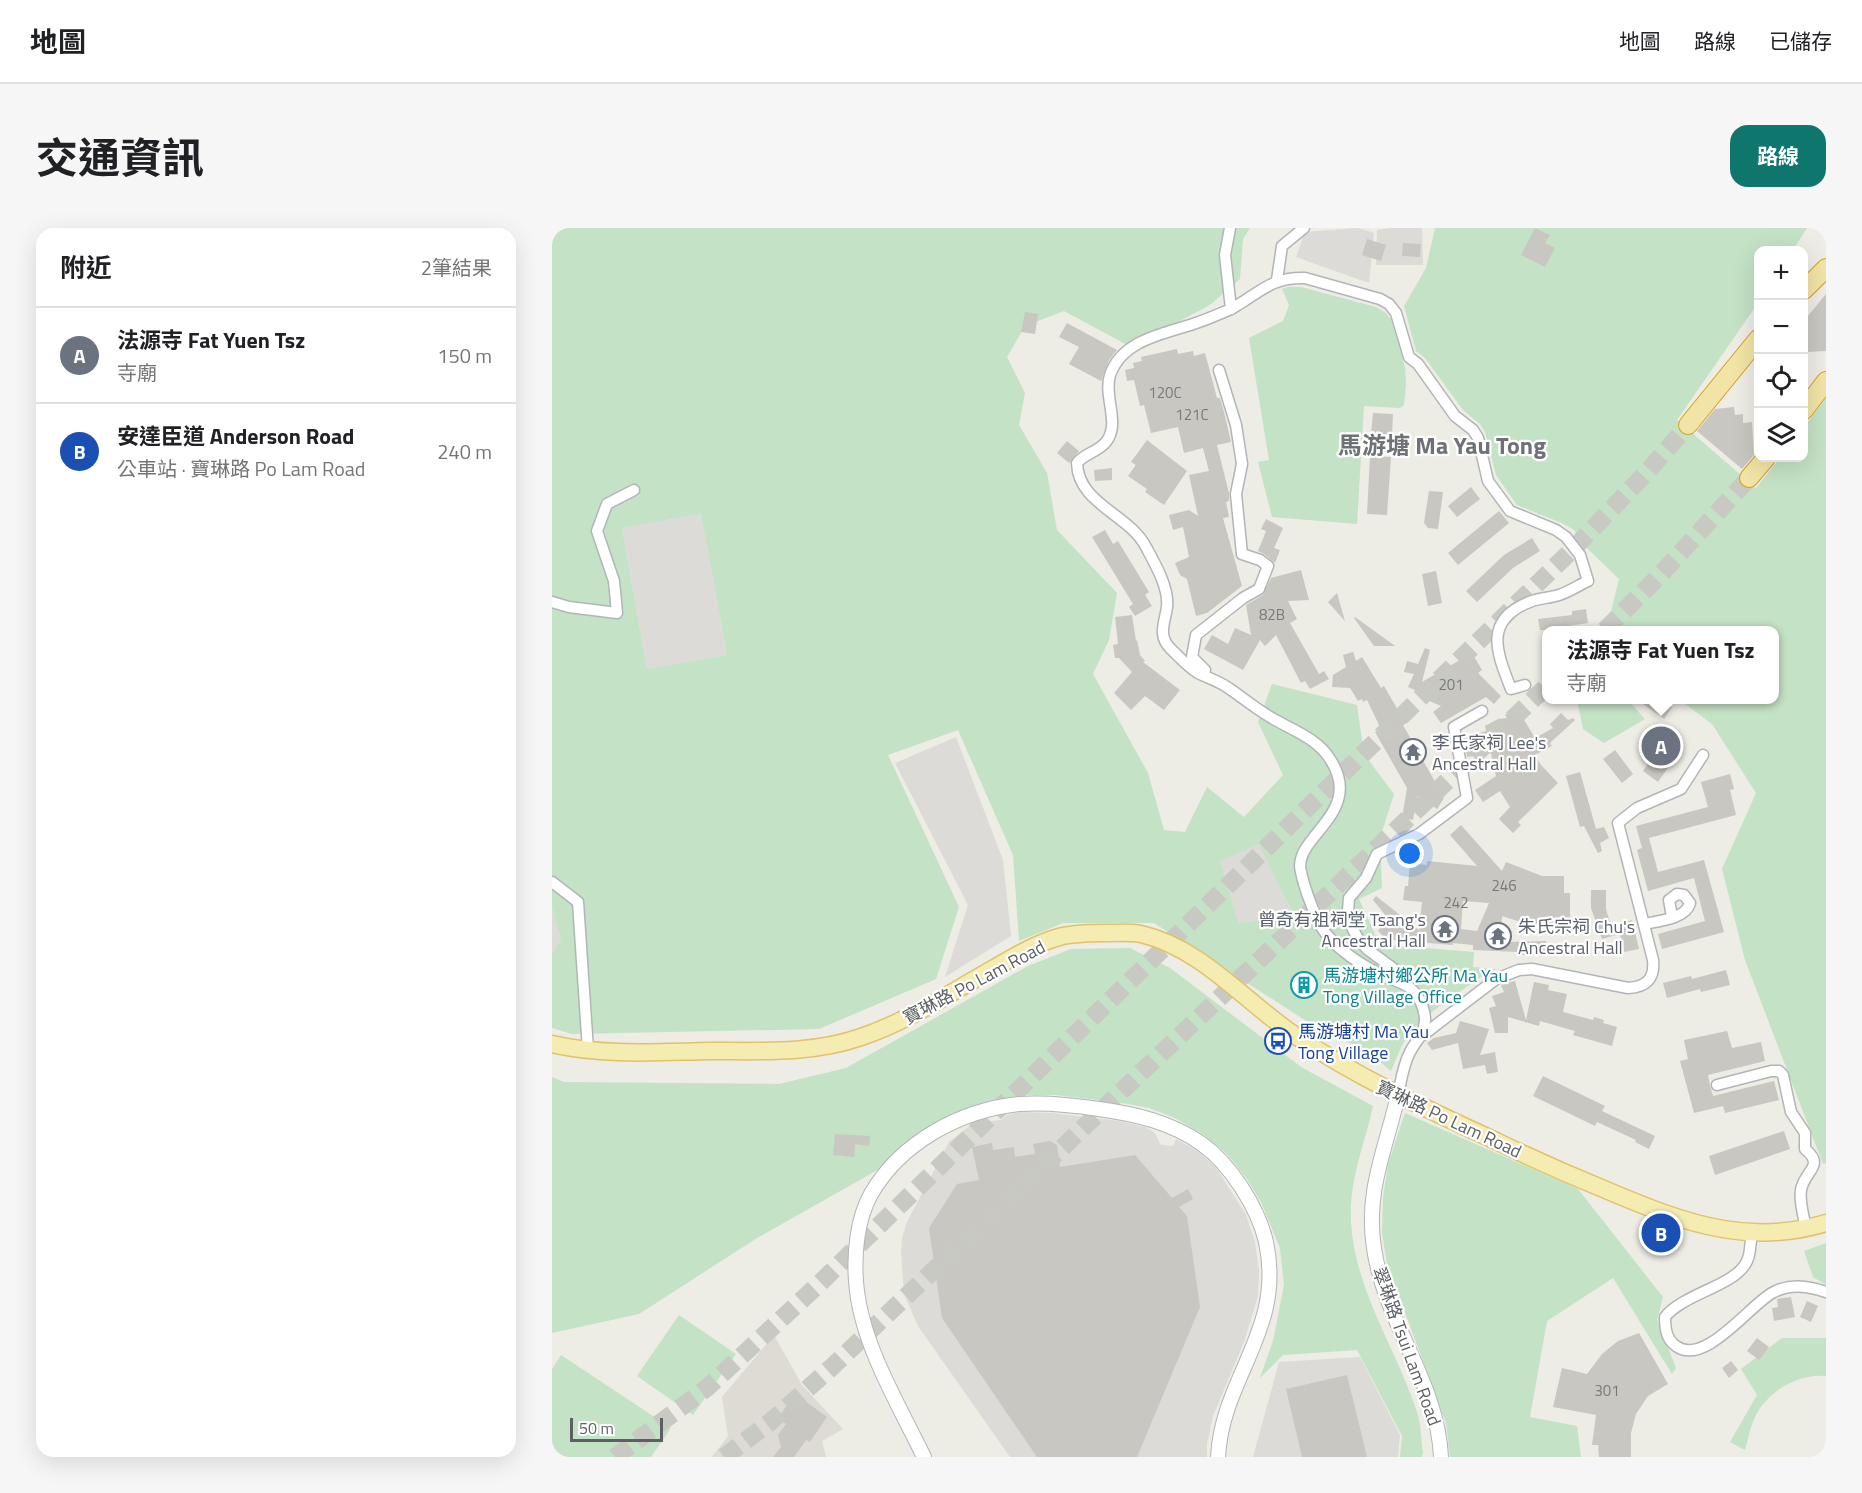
<!DOCTYPE html>
<html lang="zh-TW">
<meta charset="utf-8">
<style>
:root{--surface:#fff;--page:#f6f6f6;--text:#202124;--muted:#757577;--line:#e0e0e0;--accent:#0f766e}
body{margin:0;font-family:"Titillium Web","Noto Sans TC",sans-serif;background:var(--page);color:var(--text)}
.controls{position:absolute;right:18px;top:18px;display:grid;overflow:hidden;border-radius:12px;box-shadow:0 6px 24px #0002}
.controls button{width:54px;height:54px;display:grid;place-items:center;padding:0;border:0;border-bottom:2px solid var(--line);background:var(--surface);color:var(--text);font:30px sans-serif}
.scale{position:absolute;left:18px;bottom:15px;width:93px;box-sizing:border-box;padding-left:6px;border:3px solid #5d6063;border-top:0;font-size:16px;line-height:21px;white-space:nowrap;color:#5d6063;-webkit-text-stroke:4px #fff;paint-order:stroke}
.you{position:absolute;left:858px;top:626px;width:21px;height:21px;margin:-15px;border:4px solid #fff;border-radius:50%;background:#1a73e8;box-shadow:0 0 0 9px #1a73e833}
.badge{display:grid;place-items:center;width:39px;height:39px;border-radius:50%;background:var(--accent);color:#fff;font-size:20px;font-weight:700}
.pin{position:absolute;translate:-50% -50%;border:3px solid #fff;box-shadow:0 2px 6px #0006}
.popup{position:absolute;left:990px;top:398px;width:237px;height:78px;box-sizing:border-box;display:grid;place-content:center;border-radius:12px;background:var(--surface);filter:drop-shadow(0 2px 4px #0005);font-size:20px;white-space:nowrap;color:var(--muted)}
.popup b{font-size:22px;color:var(--text)}
.popup::after{content:'';position:absolute;left:50%;top:100%;margin-left:-12px;border:12px solid transparent;border-top-color:var(--surface)}
.list{margin:0;padding:0;list-style:none}
h2{display:flex;justify-content:space-between;align-items:center;height:78px;margin:0;padding:0 24px;font-size:26px}
h2 small{font-size:20px;font-weight:400;color:var(--muted)}
.list li{display:grid;grid-template-columns:39px 1fr auto;gap:18px;align-items:center;box-sizing:border-box;height:96px;padding:0 24px;border-top:2px solid var(--line)}
.list b{display:block;font-size:22px;white-space:nowrap}
.list p{margin:0;font-size:20px;white-space:nowrap;color:var(--muted)}
.list em{font-size:20px;font-style:normal;color:var(--muted)}
.icon{flex:none;width:33px;height:33px;fill:none;stroke:currentColor;stroke-width:2;stroke-linecap:round;stroke-linejoin:round}
.map{position:relative;flex:none;width:1274px;height:1229px;overflow:hidden;border-radius:18px}
header{display:flex;align-items:center;gap:36px;box-sizing:border-box;height:84px;padding:0 30px;background:var(--surface);border-bottom:2px solid var(--line)}
header strong{font-size:28px}
nav{display:flex;gap:33px;margin-inline-start:auto;font-size:21px}
.intro{display:flex;align-items:center;justify-content:space-between;box-sizing:border-box;height:144px;padding:0 36px}
h1{margin:0;font-size:42px}
.button{padding:15px 27px;border-radius:18px;background:var(--accent);color:#fff;font-size:21px;font-weight:700}
main{display:flex;gap:36px;padding:0 36px}
aside{flex:1;background:var(--surface);border-radius:18px;box-shadow:0 6px 24px #0002}
.map>svg:first-child{display:block}
</style>
<header>
<strong>地圖</strong>
<nav><a>地圖</a><a>路線</a><a>已儲存</a></nav>
</header>
<div class="intro"><h1>交通資訊</h1><a class="button">路線</a></div>
<main>
<aside>
<h2>附近<small>2筆結果</small></h2>
<ul class="list">
<li><span class="badge" style="background:#6b7280">A</span><div><b>法源寺 Fat Yuen Tsz</b><p>寺廟</p></div><em>150 m</em></li>
<li><span class="badge" style="background:#1a4fb4">B</span><div><b>安達臣道 Anderson Road</b><p>公車站 · 寶琳路 Po Lam Road</p></div><em>240 m</em></li>
</ul>
</aside>
<div class="map">
<svg width="1274" height="1229" viewBox="0 0 1274 1229">
<rect width="100%" height="100%" fill="#edece5"/>
<!-- industrial -->
<g fill="#dcdbd7">
<polygon points="806,0 822,5 817,55 744,29 753,4"/>
<polygon points="839,0 870,0 871,37 824,37 825,2"/>
<polygon points="149,286 175,427 95,441 70,300"/>
<polygon points="404,509 451,632 459,708 393,749 416,677 343,535"/>
<polygon points="708,615 742,689 685,695 668,633"/>
<polygon points="0,679 9,712 0,725"/>
<polygon points="468,884 500,885 567,893 593,899 602,904 609,917 621,918 624,911 646,923 665,941 694,987 703,1014 707,1043 706,1068 692,1114 661,1188 655,1216 655,1229 458,1229 366,1098 352,1066 349,1024 350,1010 355,994 397,914 426,891 431,894 449,892 455,887"/>
<polygon points="808,1129 848,1207 846,1229 701,1229 727,1134"/>
</g>
<!-- education -->
<polygon fill="#dddbd3" points="222,1107 250,1157 291,1201 270,1213 274,1229 160,1229 176,1208 170,1169"/>
<!-- green -->
<g fill="#c4e2c5" fill-rule="evenodd">
<path d="M0,0h698l-7,11 -3,40 -30,26 -79,42 -67,-36 -39,15 -18,31 18,36 -6,32 28,48 10,57 60,63 -8,47 -16,34 55,99 16,57 21,2 22,-45 37,30 39,-42 -25,-53 14,-38 85,21 7,49 30,40 -14,44 2,50 -23,11 16,35 13,11 86,7 -1,15 24,2 -9,3c-22,16 -62,41 -78,61 -9,11 -13,25 -19,38l-23,-19 -57,-28 -157,-101h-91l-44,18 -6,-86 -55,-125 -70,25 71,152 -23,72 -117,50 -247,5 -20,-6v-75l9,-13 -9,-33zM149,286l26,141 -80,14 -25,-141zM707,616l35,72 -56,7 -18,-62zM757,744l8,20 -17,7 -8,-21z"/>
<polygon points="883,0 1255,0 1241,22 1206,22 1206,75 1125,192 1204,260 1228,230 1252,230 1252,199 1274,170 1274,935 1271,936 1193,732 1170,641 1204,565 1160,496 1128,472 1223,472 1223,402 1050,402 1055,400 1067,351 1036,321 1022,302 1012,296 965,277 944,247 933,204 928,196 911,182 873,130 864,123 852,78 874,40"/>
<polygon points="736,59 749,59 824,79 834,85 840,93 853,139 854,157 852,177 848,180 812,178 805,296 720,289 706,234 717,232 697,110 731,93 737,77 730,61"/>
<polygon points="1025,472 1076,472 1093,491 1052,515 1031,501"/>
<path d="M578,720l40,20 131,99 72,39c-9,41 -24,73 -22,116 4,69 45,126 66,190 4,12 4,27 6,41l-1,4h-22l2,-21 -45,-86 -74,5 -23,23 13,-37 11,-56 -4,-37 -19,-46 -14,-23 -19,-24 -24,-20 -29,-17 -26,-10 -27,-5 -66,-8h-33l-30,5 -54,21 -27,19 -24,24 -131,74 -118,76 -87,19v-256l12,5 215,2 67,-16 182,-102 43,-17z"/>
<polygon points="853,885 1026,961 1111,1069 1105,1092 1124,1140 1120,1146 1061,1050 995,1093 978,1189 1025,1198 1029,1229 898,1229 894,1195 835,1036 830,1005 831,970 836,936"/>
<polygon points="1274,1015 1274,1057 1261,1049 1252,1023"/>
<polygon points="127,1087 184,1126 141,1187 85,1148"/>
<path d="M1230,1110h44v38c-28,-3 -59,16 -71,41 -5,10 -7,23 -10,33l-15,-8 27,-47 -16,-26z"/>
<polygon points="9,1127 119,1200 99,1229 4,1229 0,1226 0,1141"/>
</g>
<!-- building -->
<g fill="#c9c7c1" fill-rule="evenodd">
<polygon points="983,0 998,7 993,15 1003,20 993,39 969,27"/>
<polygon points="815,11 834,17 829,33 810,27"/>
<polygon points="851,15 869,16 868,29 850,28"/>
<polygon points="1274,66 1274,123 1256,124 1255,118 1251,119 1251,94"/>
<polygon points="473,84 486,86 483,106 469,104"/>
<polygon points="515,95 565,122 557,132 549,153 517,136 527,119 507,109"/>
<polygon points="625,121 626,126 641,123 642,128 653,125 665,170 668,170 672,184 679,214 665,217 677,265 677,273 674,274 677,289 671,290 690,358 655,385 644,388 635,351 628,347 623,335 637,329 631,299 621,302 617,287 637,282 646,288 637,247 657,243 651,220 632,225 626,199 599,205 592,177 588,178 582,152 575,153 573,142 582,140 581,135 590,133 589,129"/>
<polygon points="1182,179 1183,187 1191,186 1191,195 1200,194 1202,227 1190,241 1145,203 1163,181"/>
<polygon points="821,185 841,186 840,207 819,206"/>
<polygon points="595,212 635,243 612,277 593,264 595,261 576,248 584,237 579,234"/>
<polygon points="515,213 527,223 517,235 505,225"/>
<polygon points="818,228 839,229 835,287 815,286"/>
<polygon points="560,240 560,252 543,253 542,242"/>
<polygon points="919,259 928,271 905,289 896,278"/>
<polygon points="877,263 891,264 886,301 876,300 872,295"/>
<polygon points="947,283 957,295 906,337 896,325"/>
<polygon points="714,291 731,300 722,320 728,322 723,335 712,326 706,323 714,303 709,301"/>
<polygon points="553,302 561,316 566,313 597,364 593,367 600,378 583,388 577,379 581,376 540,309"/>
<polygon points="980,310 988,323 961,340 925,374 914,363 952,327"/>
<polygon points="749,342 757,372 736,373 745,391 738,395 767,446 772,443 777,451 758,461 753,453 749,455 724,407 713,418 708,412 691,442 652,421 660,407 676,416 683,400 699,407 694,377 711,367 719,350"/>
<polygon points="884,343 890,375 876,378 870,346"/>
<polygon points="785,365 793,393 776,374"/>
<polygon points="1034,381 1036,395 1010,399 1011,402 988,402 986,391 1020,387 1020,383"/>
<polygon points="580,387 584,413 585,412 588,427 593,433 591,434 628,462 612,482 593,468 579,482 562,465 580,444 567,430 563,430 561,417 566,416 563,389"/>
<polygon points="803,389 843,418 822,418 802,390"/>
<polygon points="873,420 878,422 870,454 920,425 930,442 926,445 949,468 942,476 934,469 889,495 881,484 889,478 868,469 870,465 856,459 862,446 852,444 855,433 866,436"/>
<polygon points="801,424 804,433 810,429 829,460 832,458 846,482 847,480 855,495 851,497 886,559 881,562 892,570 885,581 865,568 861,592 850,590 855,560 823,504 829,501 815,472 811,474 810,471 806,473 798,460 780,459 781,447 794,439 791,427"/>
<polygon points="1084,471 1109,471 1120,479 1112,491"/>
<polygon points="965,480 983,510 1001,500 998,496 1009,485 1016,492 1021,490 1023,492 998,515 1000,518 983,527 989,537 1006,555 966,594 969,597 961,605 947,591 958,579 948,563 931,574 923,562 944,548 939,525 915,529 912,510 934,503 933,498 946,491 955,490 953,487"/>
<polygon points="1102,497 1131,518 1106,554 1091,543 1101,529 1087,519"/>
<polygon points="1063,522 1081,546 1070,555 1051,531"/>
<polygon points="1028,544 1044,601 1052,599 1057,610 1048,615 1050,623 1046,625 1032,598 1028,599 1014,548"/>
<polygon points="1178,546 1182,561 1178,562 1184,587 1097,610 1106,644 1152,632 1172,704 1110,721 1106,706 1153,693 1142,650 1096,663 1085,622 1090,620 1084,598 1156,579 1149,554"/>
<path d="M909,597l41,46 4,-9 36,14h22v17h6v22l2,14 -18,4 -52,-17 -1,26 45,-1v14h-29v-3l-44,-2v-5l-20,-2v2l-61,-5 -2,2 -12,-11 9,-14 -14,-17 3,-4 43,34 3,-28 -19,-2 2,-14h3l2,-23 17,2v-4l50,5 -27,-31zM911,673l26,2 -12,28 -16,-2z"/>
<polygon points="1039,662 1054,662 1054,681 1059,698 1080,692 1087,721 1072,724 1068,706 1050,711 1039,680"/>
<polygon points="1174,742 1178,757 1149,764 1148,761 1115,770 1111,755 1139,748 1140,751"/>
<polygon points="757,744 765,764 748,771 740,750"/>
<polygon points="963,753 974,792 982,754 997,757 996,762 1015,766 1011,784 1041,792 1042,789 1052,792 1051,795 1065,799 1060,818 1021,807 1023,803 988,793 987,798 956,789 956,805 943,805 937,780 944,778 940,768 952,764 949,757"/>
<polygon points="908,793 937,801 928,827 943,824 946,844 935,846 933,837 911,841 906,815 880,822 875,815 882,810 904,805"/>
<polygon points="1175,803 1180,820 1209,814 1213,833 1156,847 1158,858 1161,868 1222,853 1227,872 1173,885 1171,878 1142,885 1128,833 1136,831 1132,812"/>
<polygon points="991,848 1053,878 1050,883 1103,908 1097,921 1083,914 1084,912 1045,894 1043,898 981,868"/>
<polygon points="1232,903 1238,921 1163,947 1157,928"/>
<polygon points="283,906 318,908 317,918 303,916 302,929 281,927"/>
<polygon points="498,913 505,917 508,939 583,927 620,970 636,961 641,971 627,979 635,988 648,1079 585,1229 485,1229 390,1090 377,1000 405,956 427,952 420,919 440,915 441,922 462,919 463,929 483,926 481,916"/>
<polygon points="1239,1069 1243,1089 1222,1093 1220,1080 1226,1079 1225,1071"/>
<polygon points="1255,1073 1266,1078 1259,1094 1248,1089"/>
<polygon points="1087,1105 1116,1156 1096,1168 1084,1186 1079,1205 1079,1229 1047,1229 1046,1217 1040,1217 1044,1187 1001,1179 1010,1140 1035,1146 1050,1126 1066,1113"/>
<polygon points="1205,1110 1217,1119 1207,1132 1195,1123"/>
<polygon points="1179,1133 1186,1142 1177,1150 1170,1140"/>
<polygon points="795,1147 815,1229 750,1229 734,1161"/>
<polygon points="249,1170 275,1189 258,1214 254,1212 242,1229 221,1229 229,1219 226,1207 234,1196 226,1191 238,1172 244,1177"/>
</g>
<g fill="none" stroke-linecap="round" stroke-linejoin="round">
<!-- trunk-tunnel -->
<g stroke="#c9c9c4" stroke-width="18" stroke-dasharray="18 9" stroke-linecap="butt">
<polyline points="1053,402 1109,346 1197,250"/>
<polyline points="63,1229 156,1159 268,1055 1020,322 1096,243 1136,197"/>
<polyline points="172,1229 217,1195 281,1138 995,458"/>
</g>
<defs>
<g id="minor">
<path d="M678,0l-5,27 6,54c-12,5 -25,11 -38,15 -30,10 -71,16 -83,51 -7,22 11,48 -4,67 -8,10 -21,11 -29,21 1,41 52,51 69,84 9,17 23,40 21,60 -2,15 -10,29 4,42 8,8 17,18 27,24 10,5 20,8 29,14 15,10 29,22 45,31 20,12 45,20 58,41 36,55 -39,78 -29,113 3,15 16,52 26,63 14,17 38,32 58,42 8,3 18,5 25,11 9,7 15,21 15,32 -1,17 -8,18 -15,32 -7,13 -9,29 -12,43"/>
<polyline points="725,52 730,18 752,0"/>
<path d="M679,81c29,-16 39,-32 74,-31l75,21 9,5 7,9 13,44 9,7 37,52 18,14 5,8 10,43 22,30 46,19 10,7 14,18 8,26c-9,4 -19,11 -29,14 -9,3 -19,3 -27,6 -49,18 -36,50 -21,88l14,-4"/>
<polyline points="0,374 17,379 65,385 62,353 45,303 55,276 82,262"/>
<polyline points="653,442 640,429 644,407 691,370 707,361 716,338 708,332 690,326 684,266 690,236 684,197 667,142"/>
<polyline points="0,654 26,674 36,822"/>
<path d="M1092,696c14,-3 42,-5 46,-21l-6,-8 -7,-1 -8,6 3,17"/>
<polyline points="856,757 846,744 815,721 806,711 799,697 796,683 797,670 814,650 825,626 867,606 915,570 902,499 930,483"/>
<path d="M871,807l73,-56 23,-9 13,-1 96,19c18,-1 27,-9 25,-28l-35,-137 19,-15 44,-19 22,-34"/>
<path d="M1165,857l54,-14h8l4,4 8,37 14,21v16c21,17 -1,22 -4,41 -2,12 3,27 5,39"/>
<path d="M1200,1005c-2,9 -1,20 -5,28 -11,25 -63,32 -82,56 0,11 1,22 11,29 28,21 73,-40 96,-53 18,-10 36,-7 54,-1"/>
</g>
<g id="tertiary">
<path d="M846,867c-12,54 -33,96 -24,153 10,73 64,135 67,209"/>
<path d="M372,1229c-26,-54 -64,-115 -68,-176 -2,-27 1,-62 15,-87 30,-52 90,-84 148,-90 26,-2 54,1 80,5 36,5 72,13 103,35 28,20 56,63 64,98 19,88 -44,135 -48,215"/>
</g>
<path id="primary" d="M0,816c52,12 105,8 158,7 51,0 103,3 151,-14 48,-16 92,-46 135,-70 19,-11 41,-24 63,-30 14,-4 33,-4 48,-4 11,0 23,-1 34,1 61,14 105,69 155,102 64,43 133,74 202,106 35,17 71,33 108,48 38,16 76,32 117,39 35,6 70,4 103,-6"/>
<g id="trunk">
<polyline points="1252,62 1274,40"/>
<polyline points="1252,182 1274,153"/>
<polyline points="1136,197 1206,111"/>
<polyline points="1197,250 1214,230"/>
</g>
</defs>
<!-- minor casing -->
<use href="#minor" stroke="#b2b5b8" stroke-width="13"/>
<!-- tertiary casing -->
<use href="#tertiary" stroke="#b2b5b8" stroke-width="16"/>
<!-- primary casing -->
<use href="#primary" stroke="#e0c26b" stroke-width="19"/>
<!-- trunk casing -->
<use href="#trunk" stroke="#d7a11c" stroke-width="20"/>
<!-- minor -->
<use href="#minor" stroke="#fff" stroke-width="10"/>
<!-- tertiary -->
<use href="#tertiary" stroke="#fff" stroke-width="14"/>
<!-- primary -->
<use href="#primary" stroke="#f5ecb2" stroke-width="16"/>
<!-- trunk -->
<use href="#trunk" stroke="#f2e4a6" stroke-width="18"/>
</g>
<!-- icons -->
<defs>
<symbol id="temple-ring" viewBox="-11 -11 22 22"><circle r="9.5" fill="#fff" stroke="#6b7280" stroke-width="1.5"/><path d="M0-6L5-2H3V0L6.5 2.5H4V6H1.5V3h-3V6H-4V2.5H-6.5L-3 0V-2H-5Z" fill="#6b7280"/></symbol>
<symbol id="building-ring" viewBox="-11 -11 22 22"><circle r="9.5" fill="#fff" stroke="#0f9aa8" stroke-width="1.5"/><path d="M-4-6H4V6H1V3H-1V6H-4ZM-2.5-4.3h1.7v1.8h-1.7ZM.8-4.3h1.7v1.8H.8ZM-2.5-1h1.7V.8h-1.7ZM.8-1h1.7V.8H.8Z" fill="#0f9aa8"/></symbol>
<symbol id="bus-ring" viewBox="-11 -11 22 22"><circle r="9.5" fill="#fff" stroke="#1a4fb4" stroke-width="1.5"/><path d="M-5-6H5V4H4V6H2V4H-2V6H-4V4H-5ZM-3.5-4V0h7V-4ZM-3.5 1.2v1.5H-2V1.2ZM2 1.2v1.5H3.5V1.2Z" fill="#1a4fb4"/></symbol>
</defs>
<g fill-rule="evenodd">
<use href="#temple-ring" x="846" y="509" width="30" height="30"/>
<use href="#temple-ring" x="878" y="686" width="30" height="30"/>
<use href="#temple-ring" x="931" y="693" width="30" height="30"/>
<use href="#building-ring" x="737" y="742" width="30" height="30"/>
<use href="#bus-ring" x="711" y="798" width="30" height="30"/>
</g>
<g text-anchor="middle" dominant-baseline="central" stroke-width="4.5" stroke-linejoin="round" paint-order="stroke">
<!-- number labels -->
<g font-size="15" fill="#787a7a">
<text x="613" y="164">120C</text>
<text x="640" y="186">121C</text>
<text x="720" y="386">82B</text>
<text x="899" y="456">201</text>
<text x="952" y="657">246</text>
<text x="904" y="674">242</text>
<text x="1055" y="1162">301</text>
</g>
<!-- worship labels -->
<g font-size="18" fill="#5b616d" stroke="#fff" text-anchor="start">
<text x="880" y="514">李氏家祠 Lee's<tspan x="880" dy="21">Ancestral Hall</tspan></text>
<text x="874" y="691" text-anchor="end">曾奇有祖祠堂 Tsang's<tspan x="874" dy="21">Ancestral Hall</tspan></text>
<text x="966" y="698">朱氏宗祠 Chu's<tspan x="966" dy="21">Ancestral Hall</tspan></text>
</g>
<!-- culture labels -->
<g font-size="18" fill="#0d838f" stroke="#fff" text-anchor="start">
<text x="771" y="747">馬游塘村鄉公所 Ma Yau<tspan x="771" dy="21">Tong Village Office</tspan></text>
</g>
<!-- street labels -->
<g font-size="18" fill="#5d6063" stroke="#fff">
<text transform="translate(422 754) rotate(-28)">寶琳路 Po Lam Road</text>
<text transform="translate(897 891) rotate(25)">寶琳路 Po Lam Road</text>
<text transform="translate(855 1118) rotate(70)">翠琳路 Tsui Lam Road</text>
</g>
<!-- transit labels -->
<g font-size="18" fill="#164399" stroke="#fff" text-anchor="start">
<text x="746" y="803">馬游塘村 Ma Yau<tspan x="746" dy="21">Tong Village</tspan></text>
</g>
<!-- district labels -->
<g font-size="24" font-weight="bold" fill="#6e7175" stroke="#fff">
<text x="890" y="217">馬游塘 Ma Yau Tong</text>
</g>
</g>
</svg>
<div class="controls">
<button>+</button>
<button>−</button>
<button><svg class="icon" aria-label="locate" viewBox="0 0 24 24"><circle cx="12" cy="12" r="6"/><path d="M12 2v4M12 18v4M2 12h4M18 12h4"/></svg></button>
<button><svg class="icon" aria-label="layers" viewBox="0 0 24 24"><path d="M12 4l9 5-9 5-9-5zM3 14l9 5 9-5"/></svg></button>
</div>
<div class="scale">50 m</div>
<div class="you"></div>
<div class="pin badge" style="left:1109px;top:518px;background:#6b7280">A</div>
<div class="popup"><b>法源寺 Fat Yuen Tsz</b>寺廟</div>
<div class="pin badge" style="left:1109px;top:1005px;background:#1a4fb4">B</div>
</div>
</main>
